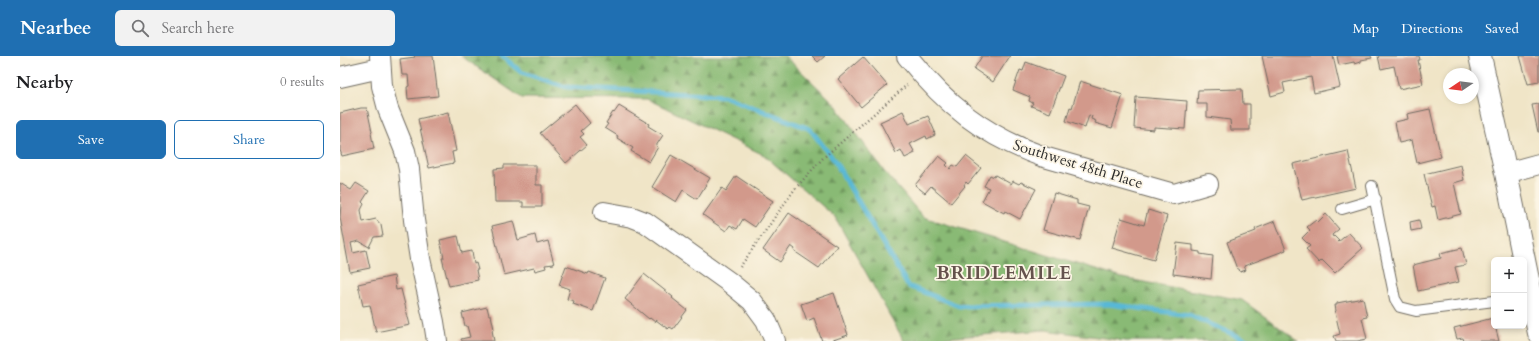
<!DOCTYPE html>
<meta charset="utf-8">
<style>
:root{--surface:#fff;--page:#f2f2f2;--text:#202124;--muted:#757577;--line:#e0e0e0;--accent:#1f6fb2}
body{margin:0;font-family:Cardo,serif;background:var(--page);color:var(--text)}
.controls{position:absolute;right:12px;bottom:12px;display:grid;overflow:hidden;border-radius:6px;box-shadow:0 2px 6px #0003}
.controls button{width:36px;height:36px;display:grid;place-items:center;padding:0;border:0;border-bottom:1px solid var(--line);background:var(--surface);color:var(--text);font:20px sans-serif}
.compass{position:absolute;left:1103px;top:12px;width:36px;height:36px;border-radius:50%;background:var(--surface);box-shadow:0 2px 6px #0003;rotate:257deg}
.list{margin:0;padding:0;list-style:none}
h2{display:flex;justify-content:space-between;align-items:center;height:52px;margin:0;padding:0 16px;font-size:17px}
h2 small{font-size:13px;font-weight:400;color:var(--muted)}
.actions{display:flex;gap:8px;padding:12px 16px}
.actions a{flex:1;padding:9px 0;border:1px solid var(--accent);border-radius:6px;text-align:center;font-size:14px;color:var(--accent)}
.actions .main{background:var(--accent);color:#fff}
.icon{flex:none;width:22px;height:22px;fill:none;stroke:currentColor;stroke-width:2;stroke-linecap:round;stroke-linejoin:round}
.map{position:relative;flex:none;width:1199px;height:285px;overflow:hidden}
header{display:flex;align-items:center;gap:24px;box-sizing:border-box;height:56px;padding:0 20px;background:var(--accent);color:#fff}
header strong{font-size:19px}
nav{display:flex;gap:22px;margin-inline-start:auto;font-size:14px}
.search{width:280px;height:36px;background:var(--page);display:flex;align-items:center;gap:10px;box-sizing:border-box;padding:0 14px;border-radius:6px;color:var(--muted);font-size:15px}
main{display:flex}
aside{flex:1;background:var(--surface)}
.map>svg:first-child{display:block}
</style>
<header>
<strong>Nearbee</strong>
<div class="search"><svg class="icon" aria-label="search" viewBox="0 0 24 24"><circle cx="10" cy="10" r="6"/><path d="M15 15l6 6"/></svg>Search here</div>
<nav><a>Map</a><a>Directions</a><a>Saved</a></nav>
</header>
<main>
<aside>
<h2>Nearby<small>0 results</small></h2>
<ul class="list">
</ul>
<div class="actions"><a class="main">Save</a><a>Share</a></div>
</aside>
<div class="map">
<svg width="1199" height="285" viewBox="0 0 1199 285">
<defs>
<pattern id="forest-firs" width="22" height="20" patternUnits="userSpaceOnUse"><rect width="22" height="20" fill="#89ba74"/><path d="M5 1l3.5 6h-7zM16 11l3.5 6h-7z" fill="#70975f"/></pattern>
</defs>
<rect width="100%" height="100%" fill="#fcf5e5"/>
<filter id="ink" filterUnits="userSpaceOnUse"><feTurbulence type="fractalNoise" baseFrequency=".025" numOctaves="2"/><feDisplacementMap in="SourceGraphic" scale="8" xChannelSelector="R" yChannelSelector="G"/><feConvolveMatrix kernelMatrix="1 2 1 2 8 2 1 2 1" color-interpolation-filters="sRGB"/></filter>
<filter id="wash" filterUnits="userSpaceOnUse"><feTurbulence type="fractalNoise" baseFrequency=".012" numOctaves="4" result="noise"/><feDisplacementMap in="SourceGraphic" scale="16" xChannelSelector="R" yChannelSelector="G"/><feGaussianBlur stdDeviation="0.9" result="paint"/><feColorMatrix in="noise" values="0 0 0 0 0 0 0 0 0 0 0 0 0 0 0 0 0 1.4 0 .05"/><feComposite in="paint" operator="in"/></filter>
<g filter="url(#wash)">
<rect width="100%" height="100%" fill="#f0e5c7"/>
<!-- forest -->
<polygon fill="url(#forest-firs)" stroke="#5a7250" points="121,0 445,0 495,48 543,114 583,161 782,222 902,244 958,285 786,285 706,274 564,285 495,161 424,99 307,43 182,42"/>
<g fill="none" stroke-linecap="round" stroke-linejoin="round">
<!-- stream -->
<polyline stroke="#58b8d6" stroke-width="5" points="162,0 181,16 226,31 384,40 470,73 494,104 568,230 619,250 768,248 849,259 909,285"/>
</g>
<g id="blocks">
<!-- building -->
<g fill="#d2998b">
<polygon points="74,0 93,0 98,40 68,43 67,31 69,30 68,19 62,19 60,3 75,1"/>
<polygon points="472,0 485,0 478,6"/>
<polygon points="642,0 670,0 653,26 634,13"/>
<polygon points="922,0 993,0 1000,31 974,37 971,21 943,27 945,36 931,40"/>
<polygon points="997,0 1031,0 1032,2 1021,4 1021,6 1015,8 1014,6 999,9"/>
<polygon points="1038,0 1079,0 1080,4 1078,4 1083,28 1059,33 1054,10 1041,13"/>
<polygon points="1180,0 1199,0 1199,26 1188,28"/>
<polygon points="523,1 547,29 521,51 498,23"/>
<polygon points="686,6 724,20 710,57 691,50 693,47 689,45 690,41 673,34 680,14 683,15"/>
<polygon points="740,25 783,39 772,72 755,67 756,65 751,63 752,60 749,59 745,72 726,65 730,51 732,52"/>
<polygon points="902,33 903,48 910,48 910,74 891,74 890,64 867,61 867,48 857,48 858,34"/>
<polygon points="796,41 847,45 845,73 814,71 814,74 794,72"/>
<polygon points="235,48 250,67 241,75 244,78 240,81 247,89 226,107 200,77"/>
<polygon points="1199,48 1199,76 1198,76 1192,49"/>
<polygon points="279,50 309,68 308,70 323,79 316,90 318,91 309,106 291,95 293,92 277,82 278,80 265,72 268,68 266,67 273,56 274,57"/>
<polygon points="21,52 27,52 32,76 31,77 34,93 2,100 0,94 0,57"/>
<polygon points="1090,53 1101,101 1077,107 1072,84 1059,87 1055,66 1068,63 1067,58"/>
<polygon points="563,55 569,68 588,60 595,76 594,77 595,79 587,83 586,80 570,88 575,97 565,102 561,94 556,97 540,66"/>
<polygon points="108,56 116,95 112,96 114,107 89,112 78,63"/>
<polygon points="1008,95 1016,132 962,144 953,108"/>
<polygon points="331,99 370,122 357,143 343,134 336,146 312,131"/>
<polygon points="599,100 608,107 606,109 610,113 613,109 617,111 626,100 641,112 628,128 626,126 624,129 625,130 611,147 591,130 585,137 575,129"/>
<polygon points="164,109 196,109 196,129 202,129 202,151 183,151 183,146 155,146 154,113 164,112"/>
<polygon points="1121,109 1124,124 1114,127 1121,158 1098,164 1095,150 1092,151 1084,118"/>
<polygon points="650,119 654,121 655,119 671,128 673,125 679,128 681,126 696,133 680,163 665,155 664,157 642,145 649,132 644,130"/>
<polygon points="396,120 433,145 415,171 403,163 397,173 390,169 386,175 363,159 382,132 386,135"/>
<polygon points="0,127 11,134 16,127 29,135 22,146 24,148 21,154 23,166 36,163 41,169 43,180 34,181 29,191 19,185 11,187 13,197 26,194 30,212 10,216 0,161 1,148 0,147"/>
<polygon points="714,137 737,144 737,148 749,151 740,184 703,174"/>
<polygon points="808,154 827,160 814,204 772,192 781,162 804,169"/>
<polygon points="449,157 497,190 479,212 454,195 455,193 451,190 440,206 423,194"/>
<polygon points="986,158 999,173 992,179 993,181 994,180 999,185 998,186 1009,177 1023,192 995,217 982,204 979,207 966,193 970,190 962,182 970,174 967,171 976,164 978,166"/>
<polygon points="1079,164 1081,173 1071,175 1070,166"/>
<polygon points="173,165 178,184 195,179 197,188 208,185 214,208 205,209 206,212 195,215 194,212 164,219 152,170"/>
<polygon points="935,165 946,194 904,210 906,214 900,216 899,213 897,213 887,186 916,175 915,173"/>
<polygon points="118,180 122,197 132,195 134,208 136,207 138,214 136,214 138,224 109,230 102,202 104,202 100,184"/>
<polygon points="837,187 853,189 853,195 860,196 860,198 873,200 871,223 833,218"/>
<polygon points="1122,192 1126,209 1115,211 1119,226 1078,235 1073,209 1101,202 1100,197"/>
<polygon points="226,210 248,218 249,216 265,222 253,255 233,248 234,245 227,243 230,233 219,229"/>
<polygon points="304,218 333,241 332,242 347,254 333,273 330,271 328,273 316,264 315,266 310,262 309,263 285,243"/>
<polygon points="54,220 56,234 61,233 70,269 36,276 30,249 23,250 18,228"/>
<polygon points="494,237 508,279 490,285 482,285 474,262 467,265 461,248"/>
<polygon points="1023,242 1027,261 1022,262 1027,283 1017,285 996,285 994,280 1000,278 995,256 996,255 995,249 997,249 997,247"/>
<polygon points="147,251 149,259 151,259 154,273 152,274 154,285 122,285 121,283 130,281 127,270 125,270 122,257"/>
<polygon points="1153,262 1159,285 1124,285 1123,282 1117,283 1114,272"/>
</g>
</g>
</g>
<g filter="url(#ink)">
<use href="#blocks" fill-opacity="0" stroke="#706c62" stroke-width="1"/>
<g fill="none" stroke-linecap="round" stroke-linejoin="round">
<defs>
<g id="service">
<polyline points="1032,130 1055,243 1060,251 1076,255 1154,245"/>
<polyline points="1002,153 1036,143"/>
</g>
<g id="minor">
<polyline points="40,0 42,30 48,53 65,95 69,113 74,164 80,203 94,266 97,285"/>
<path d="M567,0c39,49 77,80 137,101l130,37 34,-10"/>
<polyline points="0,21 40,12"/>
<polyline points="1166,117 1199,108"/>
<polyline points="264,156 292,161 305,166 389,226 412,245 426,264 435,285"/>
</g>
<polyline id="tertiary" points="1140,0 1166,117 1199,277"/>
</defs>
<!-- service casing -->
<use href="#service" stroke="#706c62" stroke-width="12"/>
<!-- minor casing -->
<use href="#minor" stroke="#706c62" stroke-width="22"/>
<!-- tertiary casing -->
<use href="#tertiary" stroke="#706c62" stroke-width="24"/>
<!-- path -->
<polyline stroke="#706c62" stroke-width="2.5" stroke-dasharray="1 3" stroke-linecap="butt" points="400,211 454,134 483,102 567,29"/>
<!-- service -->
<use href="#service" stroke="#fff" stroke-width="10"/>
<!-- minor -->
<use href="#minor" stroke="#fff" stroke-width="20"/>
<!-- tertiary -->
<use href="#tertiary" stroke="#fff" stroke-width="22"/>
</g>
</g>
<g text-anchor="middle" dominant-baseline="central" stroke-width="3.5" stroke-linejoin="round" paint-order="stroke">
<!-- street labels -->
<g font-size="15" fill="#2b2b2b" stroke="#fcf5e5">
<text transform="translate(738 108) rotate(17)">Southwest 48th Place</text>
</g>
<!-- district labels -->
<g font-size="19" font-weight="bold" letter-spacing="1" fill="#65524d" stroke="#fcf5e5">
<text x="664" y="217">BRIDLEMILE</text>
</g>
</g>
</svg>
<div class="controls">
<button>+</button>
<button>−</button>
</div>
<svg class="compass" viewBox="-18 -18 36 36"><path d="M0-13l5 13h-10z" fill="#e53935"/><path d="M0 13l5-13h-10z" fill="#757577"/></svg>
</div>
</main>
